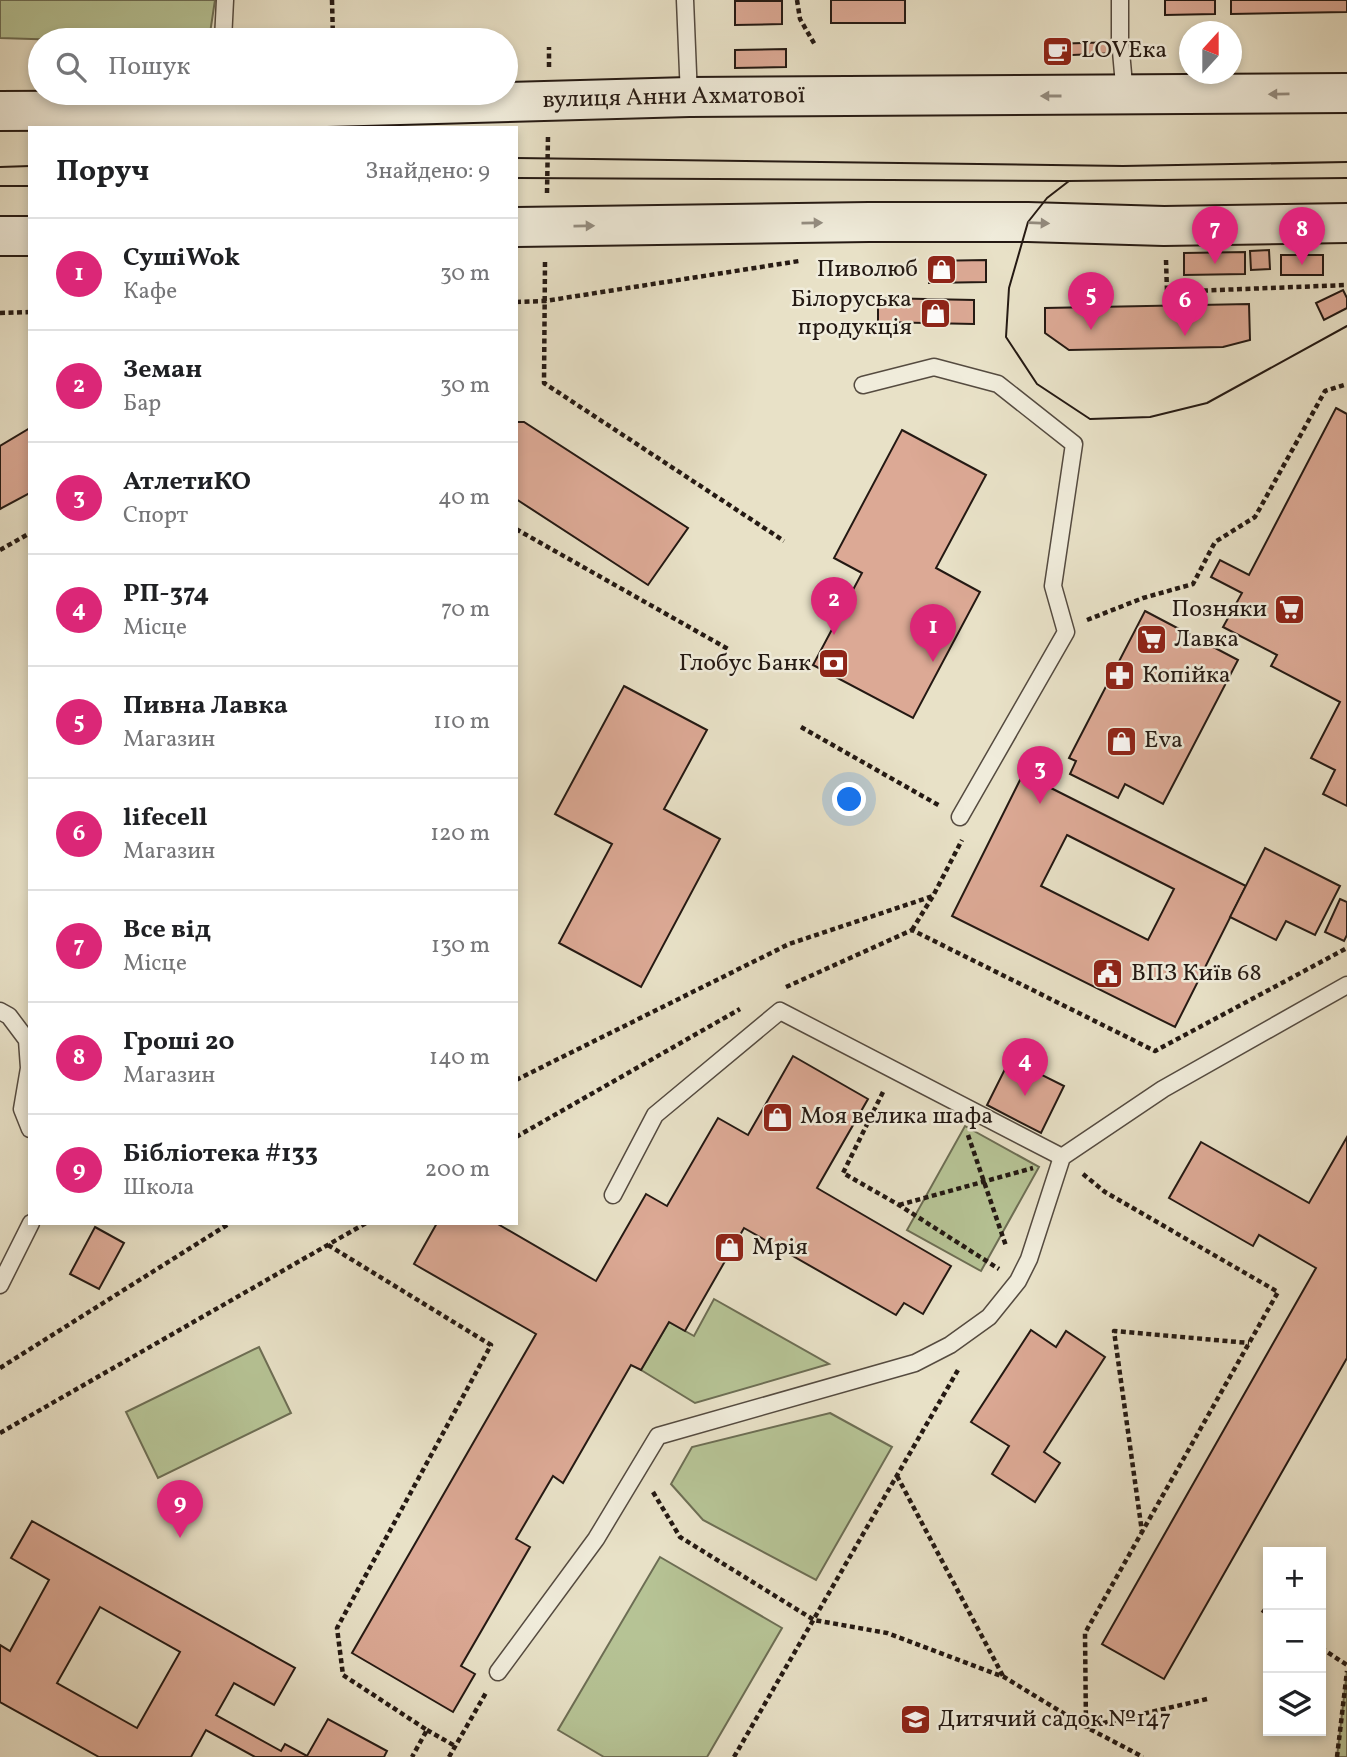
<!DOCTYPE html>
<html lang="uk">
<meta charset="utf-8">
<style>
:root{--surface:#fff;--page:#f6f6f6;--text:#202124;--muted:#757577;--line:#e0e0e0;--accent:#db2777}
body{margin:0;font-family:Vollkorn,serif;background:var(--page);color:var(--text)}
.controls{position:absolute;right:21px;bottom:21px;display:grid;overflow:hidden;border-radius:0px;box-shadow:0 4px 10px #0003}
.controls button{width:63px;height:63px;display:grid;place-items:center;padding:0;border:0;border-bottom:2px solid var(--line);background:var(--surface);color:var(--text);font:35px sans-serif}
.compass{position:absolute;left:1179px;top:21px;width:63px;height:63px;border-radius:50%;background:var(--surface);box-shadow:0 4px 10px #0003;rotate:21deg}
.you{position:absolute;left:850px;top:800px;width:24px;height:24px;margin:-18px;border:5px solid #fff;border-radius:50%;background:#1a73e8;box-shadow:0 0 0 10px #1a73e833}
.badge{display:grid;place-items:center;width:46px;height:46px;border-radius:50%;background:var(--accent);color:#fff;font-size:23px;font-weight:700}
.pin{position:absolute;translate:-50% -58px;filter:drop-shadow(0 2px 4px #0008)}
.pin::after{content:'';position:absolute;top:37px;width:24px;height:21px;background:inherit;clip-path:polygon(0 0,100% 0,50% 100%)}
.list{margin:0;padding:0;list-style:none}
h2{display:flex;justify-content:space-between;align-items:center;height:91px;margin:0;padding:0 28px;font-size:30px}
h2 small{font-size:23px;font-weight:400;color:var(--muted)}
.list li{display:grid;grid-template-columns:46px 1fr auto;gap:21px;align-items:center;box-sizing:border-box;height:112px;padding:0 28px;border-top:2px solid var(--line)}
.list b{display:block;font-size:26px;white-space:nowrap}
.list p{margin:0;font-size:23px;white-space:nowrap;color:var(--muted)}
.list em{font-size:23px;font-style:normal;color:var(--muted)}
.icon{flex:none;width:38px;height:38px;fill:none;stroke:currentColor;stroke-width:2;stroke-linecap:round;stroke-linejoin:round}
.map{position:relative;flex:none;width:1347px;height:1757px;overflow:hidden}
.search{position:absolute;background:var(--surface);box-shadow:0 4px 10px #0003;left:28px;top:28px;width:490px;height:77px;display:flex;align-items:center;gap:18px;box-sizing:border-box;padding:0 24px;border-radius:38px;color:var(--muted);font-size:26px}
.panel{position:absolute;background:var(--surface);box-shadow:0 4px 10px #0003;left:28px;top:126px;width:490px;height:1099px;border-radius:0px}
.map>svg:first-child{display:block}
</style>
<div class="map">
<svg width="1347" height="1757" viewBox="0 0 1347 1757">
<rect width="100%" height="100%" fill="#e8e1c7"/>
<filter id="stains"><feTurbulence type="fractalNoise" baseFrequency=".00286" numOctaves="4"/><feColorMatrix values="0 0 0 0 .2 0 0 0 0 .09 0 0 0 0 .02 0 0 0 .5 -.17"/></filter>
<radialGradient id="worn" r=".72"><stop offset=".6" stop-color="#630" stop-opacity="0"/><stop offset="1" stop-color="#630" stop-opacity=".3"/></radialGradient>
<!-- green -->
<g fill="#b6c395" stroke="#6d6e54" stroke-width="2">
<polygon points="0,0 215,0 209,40 63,40 0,38"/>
<polygon points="965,1126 1039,1167 981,1271 907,1230"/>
<polygon points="714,1299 829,1364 695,1403 641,1370 669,1322 694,1336"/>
<polygon points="259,1347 291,1413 158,1478 126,1412"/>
<polygon points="830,1413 892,1447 816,1580 703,1520 671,1484 692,1447"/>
<polygon points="660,1557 782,1628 707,1757 604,1757 558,1730"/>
<polygon points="1347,1671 1347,1757 1337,1757"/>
</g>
<!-- building -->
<g fill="#dca995" stroke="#241913" stroke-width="2" fill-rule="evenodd">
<rect x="831" y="0" width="74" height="23"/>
<polygon points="1165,0 1215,0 1215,14 1165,15"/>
<polygon points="1231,0 1347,0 1347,12 1231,14"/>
<polygon points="735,1 782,1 782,24 735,25"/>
<polygon points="1117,42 1117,53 1050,56 1050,44"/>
<polygon points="786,49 786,67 735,68 735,50"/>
<polygon points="1269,250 1270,269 1251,270 1250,251"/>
<polygon points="1245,252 1245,274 1184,275 1184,253"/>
<rect x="1281" y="255" width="42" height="20"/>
<polygon points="986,260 986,282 929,283 929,261"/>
<polygon points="1343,290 1347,298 1347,308 1324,320 1316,303"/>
<polygon points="878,298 974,300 974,324 878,322"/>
<polygon points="1249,304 1250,340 1223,347 1069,350 1045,333 1045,308"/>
<polygon points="1336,408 1347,414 1347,806 1323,794 1335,770 1311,758 1340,702 1271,666 1277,655 1223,627 1242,593 1211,577 1220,560 1249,575"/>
<polygon points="516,422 524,422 688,528 648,585 516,499"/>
<polygon points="30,428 30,493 0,509 0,446"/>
<polygon points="902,430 986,475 936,568 980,592 913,718 813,665 862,573 834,558"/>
<polygon points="1145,611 1238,660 1163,804 1125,784 1118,798 1070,774 1076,761 1069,758"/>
<polygon points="624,686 707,730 664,809 720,839 641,987 559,943 612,844 555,814"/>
<path d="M1023,774l223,112 -71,141 -223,-111zM1067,835l107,54 -26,51 -107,-54z"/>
<polygon points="1265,848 1340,886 1315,935 1286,921 1276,940 1230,917"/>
<polygon points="1340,899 1347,902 1347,935 1344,941 1325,932"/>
<polygon points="793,1056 868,1099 817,1188 951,1266 923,1314 904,1303 896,1315 744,1228 685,1331 669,1322 641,1370 631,1365 563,1483 553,1476 516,1539 530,1547 461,1666 475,1674 453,1712 352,1653 536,1334 414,1264 437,1223 496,1223 596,1281 646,1194 667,1206 718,1118 748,1135"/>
<polygon points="1010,1059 1064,1086 1041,1133 987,1105"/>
<polygon points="1347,1137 1347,1358 1164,1679 1102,1644 1316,1268 1259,1235 1253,1246 1169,1198 1201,1142 1309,1203"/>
<polygon points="95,1227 124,1243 99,1289 70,1274"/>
<polygon points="1031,1330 1056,1347 1066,1331 1105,1357 1044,1452 1060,1463 1035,1502 992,1474 1009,1446 971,1422"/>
<path d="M32,1521l263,147 -21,37 -40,-22 -18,32 65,36 4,-7 22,12 21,-37 59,32 -3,6h-129l-49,-27 -15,27h-92l-99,-55v-57l10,6 39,-71 -38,-22zM100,1607l80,45 -43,76 -80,-45z"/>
</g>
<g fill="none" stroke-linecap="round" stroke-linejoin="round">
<defs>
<g id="lane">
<polyline points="685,0 689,97"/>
<polyline points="1120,0 1120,40 1125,96"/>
<polyline points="223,40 225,0"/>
<polyline points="863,385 934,367 998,384 1074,444 1053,586 1066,632 960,817"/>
<polyline points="0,1011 9,1016 27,1040 29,1068 22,1109 30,1129"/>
<polyline points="613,1195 655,1115 780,1011 1062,1157"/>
<polyline points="0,1285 31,1223"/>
<polyline points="498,1672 596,1539 658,1436 915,1363 950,1345 989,1317 1018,1281 1029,1259 1062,1157 1163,1089 1347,985"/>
</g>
<g id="secondary">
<path id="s1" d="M0,111l215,-1 474,-13 658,-4"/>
<polyline points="516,227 869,222 1028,222 1164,226 1347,223"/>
<polyline points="0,236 30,236"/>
</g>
</defs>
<!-- lane casing -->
<use href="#lane" stroke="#554b40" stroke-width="19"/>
<!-- secondary casing -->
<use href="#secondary" stroke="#241913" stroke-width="42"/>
<!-- path -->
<g stroke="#241913" stroke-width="4.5" stroke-dasharray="5 3.5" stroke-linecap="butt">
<polyline points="332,0 333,40"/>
<polyline points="797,0 800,19 815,45"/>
<polyline points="549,67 549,47"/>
<polyline points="547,193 548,136"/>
<polyline points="1166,260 1167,292 1347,285"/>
<polyline points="545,262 544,383 784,541"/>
<polyline points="516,302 545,301 799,261"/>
<polyline points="0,313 30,312"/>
<polyline points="516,529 728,649"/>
<polyline points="0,550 30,533"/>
<polyline points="1087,620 1143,598 1193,584 1215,542 1255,517 1325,391 1347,384"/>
<polyline points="801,727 940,806"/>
<polyline points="912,930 933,896 962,840"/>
<polyline points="786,987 912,930 1155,1051 1347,948"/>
<polyline points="516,1080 789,944 933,896"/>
<polyline points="883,1092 843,1173 899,1205 999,1269"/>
<polyline points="968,1135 1006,1246"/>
<polyline points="516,1137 740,1009"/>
<polyline points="1083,1174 1105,1192 1278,1292 1142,1532"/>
<polyline points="899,1205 1033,1168"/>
<polyline points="328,1245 491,1345 337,1628 343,1675 427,1730 412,1757"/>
<polyline points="0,1368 230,1223"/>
<polyline points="0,1433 366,1223"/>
<polyline points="897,1476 1003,1676"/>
<polyline points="653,1492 680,1537 814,1620 887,1633 1004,1677 1086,1727 1143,1757"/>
<polyline points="1262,1610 1268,1614"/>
<polyline points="1321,1648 1347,1665"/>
<polyline points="1207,1699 1086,1727 1085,1633 1142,1532 1114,1331 1249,1343"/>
<polyline points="427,1730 455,1746"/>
<polyline points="449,1757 487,1691"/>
<polyline points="734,1757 958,1370"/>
<polyline points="1337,1757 1347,1671"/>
</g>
<!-- lane -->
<use href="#lane" stroke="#f0ecdb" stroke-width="16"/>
<!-- secondary -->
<use href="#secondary" stroke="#f0ecdb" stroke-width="38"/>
<!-- tram -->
<g stroke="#241913" stroke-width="2">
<polyline points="516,158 1123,166 1347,162"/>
<polyline points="0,167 30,166"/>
<polyline points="516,178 1068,181 1347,178"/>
<polyline points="1069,181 1047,198 1028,222 1009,288 1006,337 1037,384 1090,419 1150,417 1207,403 1347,326"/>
<polyline points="0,186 30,186"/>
</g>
</g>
<!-- one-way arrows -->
<defs><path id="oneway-solid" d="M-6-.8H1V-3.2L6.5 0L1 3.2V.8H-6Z" transform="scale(1.75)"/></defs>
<g fill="#948d81">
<use href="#oneway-solid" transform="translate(1279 94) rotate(179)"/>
<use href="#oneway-solid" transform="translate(1051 96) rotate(180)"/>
<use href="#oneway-solid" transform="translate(812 223) rotate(-1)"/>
<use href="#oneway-solid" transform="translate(1039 223) rotate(2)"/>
<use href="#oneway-solid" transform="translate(584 226) rotate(-1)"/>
</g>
<!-- icons -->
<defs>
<symbol id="cafe-square" viewBox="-11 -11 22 22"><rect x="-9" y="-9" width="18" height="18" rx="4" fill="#8f2418" stroke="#f0ecdb"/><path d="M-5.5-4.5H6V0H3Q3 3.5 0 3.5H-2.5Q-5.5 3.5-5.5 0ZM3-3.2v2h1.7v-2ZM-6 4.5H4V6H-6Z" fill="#fff"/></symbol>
<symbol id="shop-square" viewBox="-11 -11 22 22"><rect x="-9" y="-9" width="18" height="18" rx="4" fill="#8f2418" stroke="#f0ecdb"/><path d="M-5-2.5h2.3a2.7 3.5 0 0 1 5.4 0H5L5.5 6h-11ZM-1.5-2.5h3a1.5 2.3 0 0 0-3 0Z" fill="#fff"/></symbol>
<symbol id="supermarket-square" viewBox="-11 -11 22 22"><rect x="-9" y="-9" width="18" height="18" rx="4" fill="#8f2418" stroke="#f0ecdb"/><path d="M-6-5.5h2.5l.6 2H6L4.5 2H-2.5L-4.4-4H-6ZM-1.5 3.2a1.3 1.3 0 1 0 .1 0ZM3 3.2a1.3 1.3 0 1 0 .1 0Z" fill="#fff"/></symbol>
<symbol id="bank-square" viewBox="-11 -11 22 22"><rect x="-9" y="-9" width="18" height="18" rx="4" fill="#8f2418" stroke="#f0ecdb"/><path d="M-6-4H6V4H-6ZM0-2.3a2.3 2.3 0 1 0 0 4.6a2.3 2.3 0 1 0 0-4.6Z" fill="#fff"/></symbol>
<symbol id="pharmacy-square" viewBox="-11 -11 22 22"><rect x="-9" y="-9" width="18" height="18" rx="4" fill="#8f2418" stroke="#f0ecdb"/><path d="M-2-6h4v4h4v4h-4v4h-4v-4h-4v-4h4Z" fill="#fff"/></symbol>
<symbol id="civic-square" viewBox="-11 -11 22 22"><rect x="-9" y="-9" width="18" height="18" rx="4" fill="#8f2418" stroke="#f0ecdb"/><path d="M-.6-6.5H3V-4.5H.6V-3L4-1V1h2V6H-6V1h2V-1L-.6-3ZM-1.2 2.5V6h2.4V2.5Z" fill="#fff"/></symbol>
<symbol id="school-square" viewBox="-11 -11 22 22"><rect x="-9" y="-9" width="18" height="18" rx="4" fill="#8f2418" stroke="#f0ecdb"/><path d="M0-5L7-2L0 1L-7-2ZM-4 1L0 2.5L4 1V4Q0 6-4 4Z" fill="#fff"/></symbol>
</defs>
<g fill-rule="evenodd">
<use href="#cafe-square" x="1040" y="34" width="35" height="35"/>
<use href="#shop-square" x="924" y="252" width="35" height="35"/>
<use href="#shop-square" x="918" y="296" width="35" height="35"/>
<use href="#supermarket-square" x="1272" y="592" width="35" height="35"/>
<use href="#supermarket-square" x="1134" y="622" width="35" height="35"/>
<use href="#bank-square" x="816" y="646" width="35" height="35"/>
<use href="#pharmacy-square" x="1102" y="658" width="35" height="35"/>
<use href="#shop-square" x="1104" y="724" width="35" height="35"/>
<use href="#civic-square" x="1090" y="956" width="35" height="35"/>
<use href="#shop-square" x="760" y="1100" width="35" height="35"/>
<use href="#shop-square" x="712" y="1230" width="35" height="35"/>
<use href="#school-square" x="898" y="1702" width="35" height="35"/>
</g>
<g text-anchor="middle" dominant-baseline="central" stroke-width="5" stroke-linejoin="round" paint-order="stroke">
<!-- poi labels -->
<g font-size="24" fill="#241913" stroke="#f0ecdb" text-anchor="start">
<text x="1081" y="51">LOVEка</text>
<text x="918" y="270" text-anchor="end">Пиволюб</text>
<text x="912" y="300" text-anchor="end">Білоруська<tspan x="912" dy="28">продукція</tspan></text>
<text x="1267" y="610" text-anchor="end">Позняки</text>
<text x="1174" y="640">Лавка</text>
<text x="811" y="664" text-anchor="end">Глобус Банк</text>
<text x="1142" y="676">Копійка</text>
<text x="1144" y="741">Eva</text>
<text x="1131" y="974">ВПЗ Київ 68</text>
<text x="800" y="1117">Моя велика шафа</text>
<text x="752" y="1248">Мрія</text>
<text x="938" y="1720">Дитячий садок №147</text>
</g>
<!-- street labels -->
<g font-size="24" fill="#241913" stroke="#f0ecdb">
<text stroke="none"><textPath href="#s1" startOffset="674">вулиця Анни Ахматової</textPath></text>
</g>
</g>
<rect width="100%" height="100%" filter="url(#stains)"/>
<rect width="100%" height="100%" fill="url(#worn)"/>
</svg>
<div class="controls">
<button>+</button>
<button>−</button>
<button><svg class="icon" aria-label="layers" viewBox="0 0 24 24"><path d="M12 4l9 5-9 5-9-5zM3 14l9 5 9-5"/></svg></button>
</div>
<svg class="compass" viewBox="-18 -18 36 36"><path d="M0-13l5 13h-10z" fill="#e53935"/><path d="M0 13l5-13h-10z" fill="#757577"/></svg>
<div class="you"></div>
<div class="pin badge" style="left:933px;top:662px">1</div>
<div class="pin badge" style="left:834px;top:635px">2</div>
<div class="pin badge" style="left:1040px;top:804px">3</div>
<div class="pin badge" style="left:1025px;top:1096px">4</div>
<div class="pin badge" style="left:1091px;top:330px">5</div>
<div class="pin badge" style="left:1185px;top:336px">6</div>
<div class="pin badge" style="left:1215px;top:264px">7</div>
<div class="pin badge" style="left:1302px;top:265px">8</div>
<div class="pin badge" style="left:180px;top:1538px">9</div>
<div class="search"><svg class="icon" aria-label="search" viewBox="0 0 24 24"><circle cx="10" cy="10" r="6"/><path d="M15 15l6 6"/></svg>Пошук</div>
<section class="panel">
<h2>Поруч<small>Знайдено: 9</small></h2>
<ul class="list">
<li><span class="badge">1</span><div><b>СушіWok</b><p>Кафе</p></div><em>30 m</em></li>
<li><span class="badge">2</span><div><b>Земан</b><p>Бар</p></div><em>30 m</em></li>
<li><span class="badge">3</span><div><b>АтлетиКО</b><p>Спорт</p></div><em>40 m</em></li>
<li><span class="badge">4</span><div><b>РП-374</b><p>Місце</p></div><em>70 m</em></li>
<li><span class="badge">5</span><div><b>Пивна Лавка</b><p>Магазин</p></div><em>110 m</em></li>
<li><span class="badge">6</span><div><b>lifecell</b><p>Магазин</p></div><em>120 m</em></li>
<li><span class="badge">7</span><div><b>Все від</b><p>Місце</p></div><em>130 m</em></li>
<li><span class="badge">8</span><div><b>Гроші 20</b><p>Магазин</p></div><em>140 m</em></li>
<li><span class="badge">9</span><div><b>Бібліотека #133</b><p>Школа</p></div><em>200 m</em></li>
</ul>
</section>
</div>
